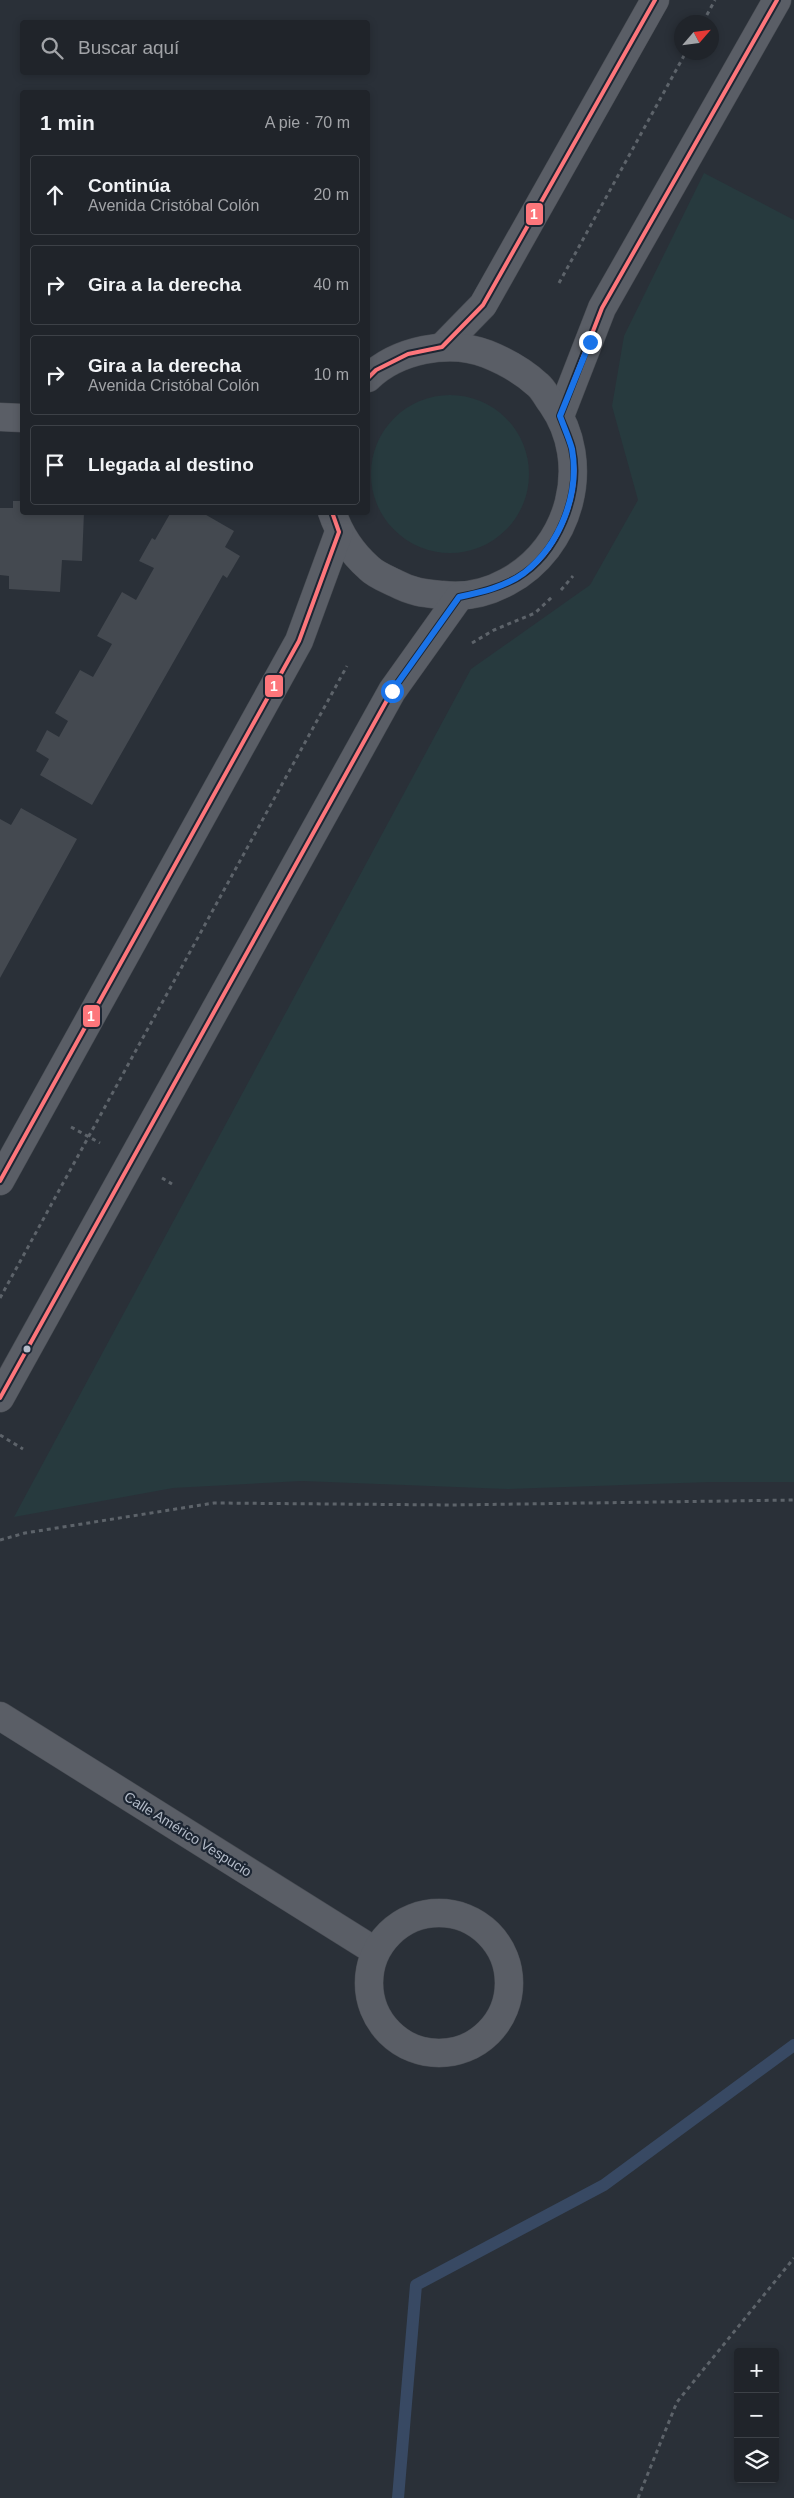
<!DOCTYPE html>
<html lang="es">
<meta charset="utf-8">
<style>
:root{--surface:#20242a;--page:#282c32;--text:#f1f3f6;--muted:#a2a4a8;--line:#3d4147}
body{margin:0;font-family:Arial,sans-serif;background:var(--page);color:var(--text)}
.controls{position:absolute;right:15px;bottom:15px;display:grid;overflow:hidden;border-radius:5px;box-shadow:0 2px 8px #0003}
.controls button{width:45px;height:45px;display:grid;place-items:center;padding:0;border:0;border-bottom:1px solid var(--line);background:var(--surface);color:var(--text);font:25px sans-serif}
.compass{position:absolute;left:674px;top:15px;width:45px;height:45px;border-radius:50%;background:var(--surface);box-shadow:0 2px 8px #0003;rotate:62deg}
.stop{position:absolute;width:15px;height:15px;margin:-11px;border:4px solid #1a73e8;border-radius:50%;background:#fff}
.stop.end{background:#1a73e8;border-color:#fff;box-shadow:0 1px 5px #0008}
.list{margin:0;padding:0;list-style:none}
h2{display:flex;justify-content:space-between;align-items:center;height:65px;margin:0;padding:0 20px;font-size:21px}
h2 small{font-size:16px;font-weight:400;color:var(--muted)}
.list li{display:grid;grid-template-columns:32px 1fr auto;gap:15px;align-items:center;box-sizing:border-box;height:80px;margin:0 10px 10px;padding:0 10px;border:1px solid var(--line);border-radius:5px}
.list b{display:block;font-size:19px;white-space:nowrap}
.list p{margin:0;font-size:16px;white-space:nowrap;color:var(--muted)}
.list em{font-size:16px;font-style:normal;color:var(--muted)}
.icon{flex:none;width:28px;height:28px;fill:none;stroke:currentColor;stroke-width:2;stroke-linecap:round;stroke-linejoin:round}
.map{position:relative;flex:none;width:794px;height:2498px;overflow:hidden}
.search{position:absolute;background:var(--surface);box-shadow:0 2px 8px #0003;left:20px;top:20px;width:350px;height:55px;display:flex;align-items:center;gap:12px;box-sizing:border-box;padding:0 18px;border-radius:5px;color:var(--muted);font-size:19px}
.panel{position:absolute;background:var(--surface);box-shadow:0 2px 8px #0003;left:20px;top:90px;width:350px;height:425px;border-radius:5px}
.map>svg:first-child{display:block}
</style>
<div class="map">
<svg width="794" height="2498" viewBox="0 0 794 2498">
<rect width="100%" height="100%" fill="#2a3038"/>
<!-- green -->
<g fill="#273a3e">
<polygon points="704,173 794,220 794,1482 710,1482 507,1489 302,1481 173,1488 14,1517 471,669 590,585 638,500 612,406 624,336"/>
<circle cx="450" cy="474" r="79"/>
</g>
<g fill="none" stroke-linecap="round" stroke-linejoin="round">
<!-- stream -->
<polyline stroke="#384963" stroke-width="12" points="398,2498 416,2285 604,2185 794,2045"/>
</g>
<!-- building -->
<g fill="#444950">
<polygon points="13,501 22,501 22,512 84,512 82,561 62,560 60,592 9,589 9,576 0,575 0,508 13,508"/>
<polygon points="171,512 201,512 234,531 225,547 240,556 227,578 223,575 92,805 40,775 49,759 36,751 47,730 59,737 68,721 55,713 80,670 93,677 112,644 97,636 122,592 136,600 154,568 139,561 152,538 155,540"/>
<polygon points="21,808 77,839 0,978 0,819 11,825"/>
</g>
<g fill="none" stroke-linecap="round" stroke-linejoin="round">
<defs>
<g id="minor">
<polyline points="442,347 483,305 655,0"/>
<polyline points="560,416 602,308 777,0"/>
<polyline points="0,417 22,418"/>
<path d="M332,512c7,21 20,41 37,56 7,7 18,11 26,15 17,9 28,10 47,12 23,3 45,-2 65,-13 64,-34 86,-119 45,-178 -5,-6 -8,-14 -14,-19 -15,-14 -31,-23 -51,-31 -38,-15 -90,-4 -119,24"/>
<polyline points="0,1181 299,641 339,532"/>
<polyline points="0,1398 392,691 459,597"/>
<polyline points="0,1716 375,1951"/>
<circle cx="439" cy="1983" r="70"/>
</g>
</defs>
<!-- minor casing -->
<use href="#minor" stroke="#484c53" stroke-width="29"/>
<!-- path -->
<g stroke="#5d636a" stroke-width="3" stroke-dasharray="4 4" stroke-linecap="butt">
<polyline points="703,22 715,0"/>
<polyline points="559,283 686,52"/>
<polyline points="561,590 573,576"/>
<polyline points="472,643 494,630 535,613 552,597"/>
<polyline points="71,1127 100,1143"/>
<polyline points="162,1178 172,1184"/>
<polyline points="0,1298 347,666"/>
<polyline points="0,1435 23,1449"/>
<polyline points="0,1540 25,1533 214,1503 452,1505 794,1500"/>
<polyline points="638,2498 677,2402 794,2258"/>
</g>
<!-- minor -->
<use href="#minor" stroke="#5a5e66" stroke-width="28"/>
<defs>
<g id="bus-1">
<polyline points="368,378 376,370 408,354 442,347 483,305 655,0"/>
<polyline points="0,1181 299,641 339,532 332,512"/>
<path d="M0,1398l392,-707 67,-94c20,-4 40,-9 58,-19 41,-24 65,-84 55,-130 -3,-11 -8,-21 -12,-32l42,-108 175,-308"/>
</g>
</defs>
<!-- bus-1 casing -->
<use href="#bus-1" stroke="#1d2633" stroke-width="8"/>
<!-- bus-1 -->
<use href="#bus-1" stroke="#fd767b" stroke-width="4"/>
</g>
<g fill="none" stroke-linecap="round" stroke-linejoin="round">
<!-- route -->
<path stroke="#1a73e8" stroke-width="6" d="M392,691l67,-94c23,-5 46,-10 65,-24 36,-28 56,-79 48,-124 -3,-11 -8,-22 -12,-33l30,-74"/>
</g>
<!-- markers -->
<circle fill="#b4bcc9" stroke="#1d2633" stroke-width="2" cx="27" cy="1349" r="4.5"/>
<g text-anchor="middle" dominant-baseline="central" stroke-width="4.5" stroke-linejoin="round" paint-order="stroke">
<!-- street labels -->
<g font-size="14" fill="#b4bcc9" stroke="#1d2633">
<text transform="translate(188 1834) rotate(32)">Calle Américo Vespucio</text>
</g>
</g>
<g stroke="#1d2633" stroke-width="2">
<rect x="525" y="202" width="19" height="24" rx="5" fill="#fd767b"/>
<rect x="264" y="674" width="20" height="24" rx="5" fill="#fd767b"/>
<rect x="82" y="1004" width="19" height="24" rx="5" fill="#fd767b"/>
</g>
<g font-size="14" text-anchor="middle" font-weight="bold" fill="#fff">
<text x="534" y="219">1</text>
<text x="274" y="691">1</text>
<text x="91" y="1021">1</text>
</g>
</svg>
<div class="controls">
<button>+</button>
<button>−</button>
<button><svg class="icon" aria-label="layers" viewBox="0 0 24 24"><path d="M12 4l9 5-9 5-9-5zM3 14l9 5 9-5"/></svg></button>
</div>
<svg class="compass" viewBox="-18 -18 36 36"><path d="M0-13l5 13h-10z" fill="#e53935"/><path d="M0 13l5-13h-10z" fill="#a2a4a8"/></svg>
<div class="stop" style="left:392px;top:691px"></div>
<div class="stop end" style="left:590px;top:342px"></div>
<div class="search"><svg class="icon" aria-label="search" viewBox="0 0 24 24"><circle cx="10" cy="10" r="6"/><path d="M15 15l6 6"/></svg>Buscar aquí</div>
<section class="panel">
<h2>1 min<small>A pie · 70 m</small></h2>
<ul class="list">
<li><svg class="icon" aria-label="ahead" viewBox="0 0 24 24"><path d="M12 20V5M6 11l6-6 6 6"/></svg><div><b>Continúa</b><p>Avenida Cristóbal Colón</p></div><em>20 m</em></li>
<li><svg class="icon" aria-label="right" viewBox="0 0 24 24"><path d="M7 20v-9h11M14 6l5 5-5 5"/></svg><div><b>Gira a la derecha</b></div><em>40 m</em></li>
<li><svg class="icon" aria-label="right" viewBox="0 0 24 24"><path d="M7 20v-9h11M14 6l5 5-5 5"/></svg><div><b>Gira a la derecha</b><p>Avenida Cristóbal Colón</p></div><em>10 m</em></li>
<li><svg class="icon" aria-label="arrive" viewBox="0 0 24 24"><path d="M6 21V4h12l-3 4 3 4H6"/></svg><div><b>Llegada al destino</b></div></li>
</ul>
</section>
</div>
